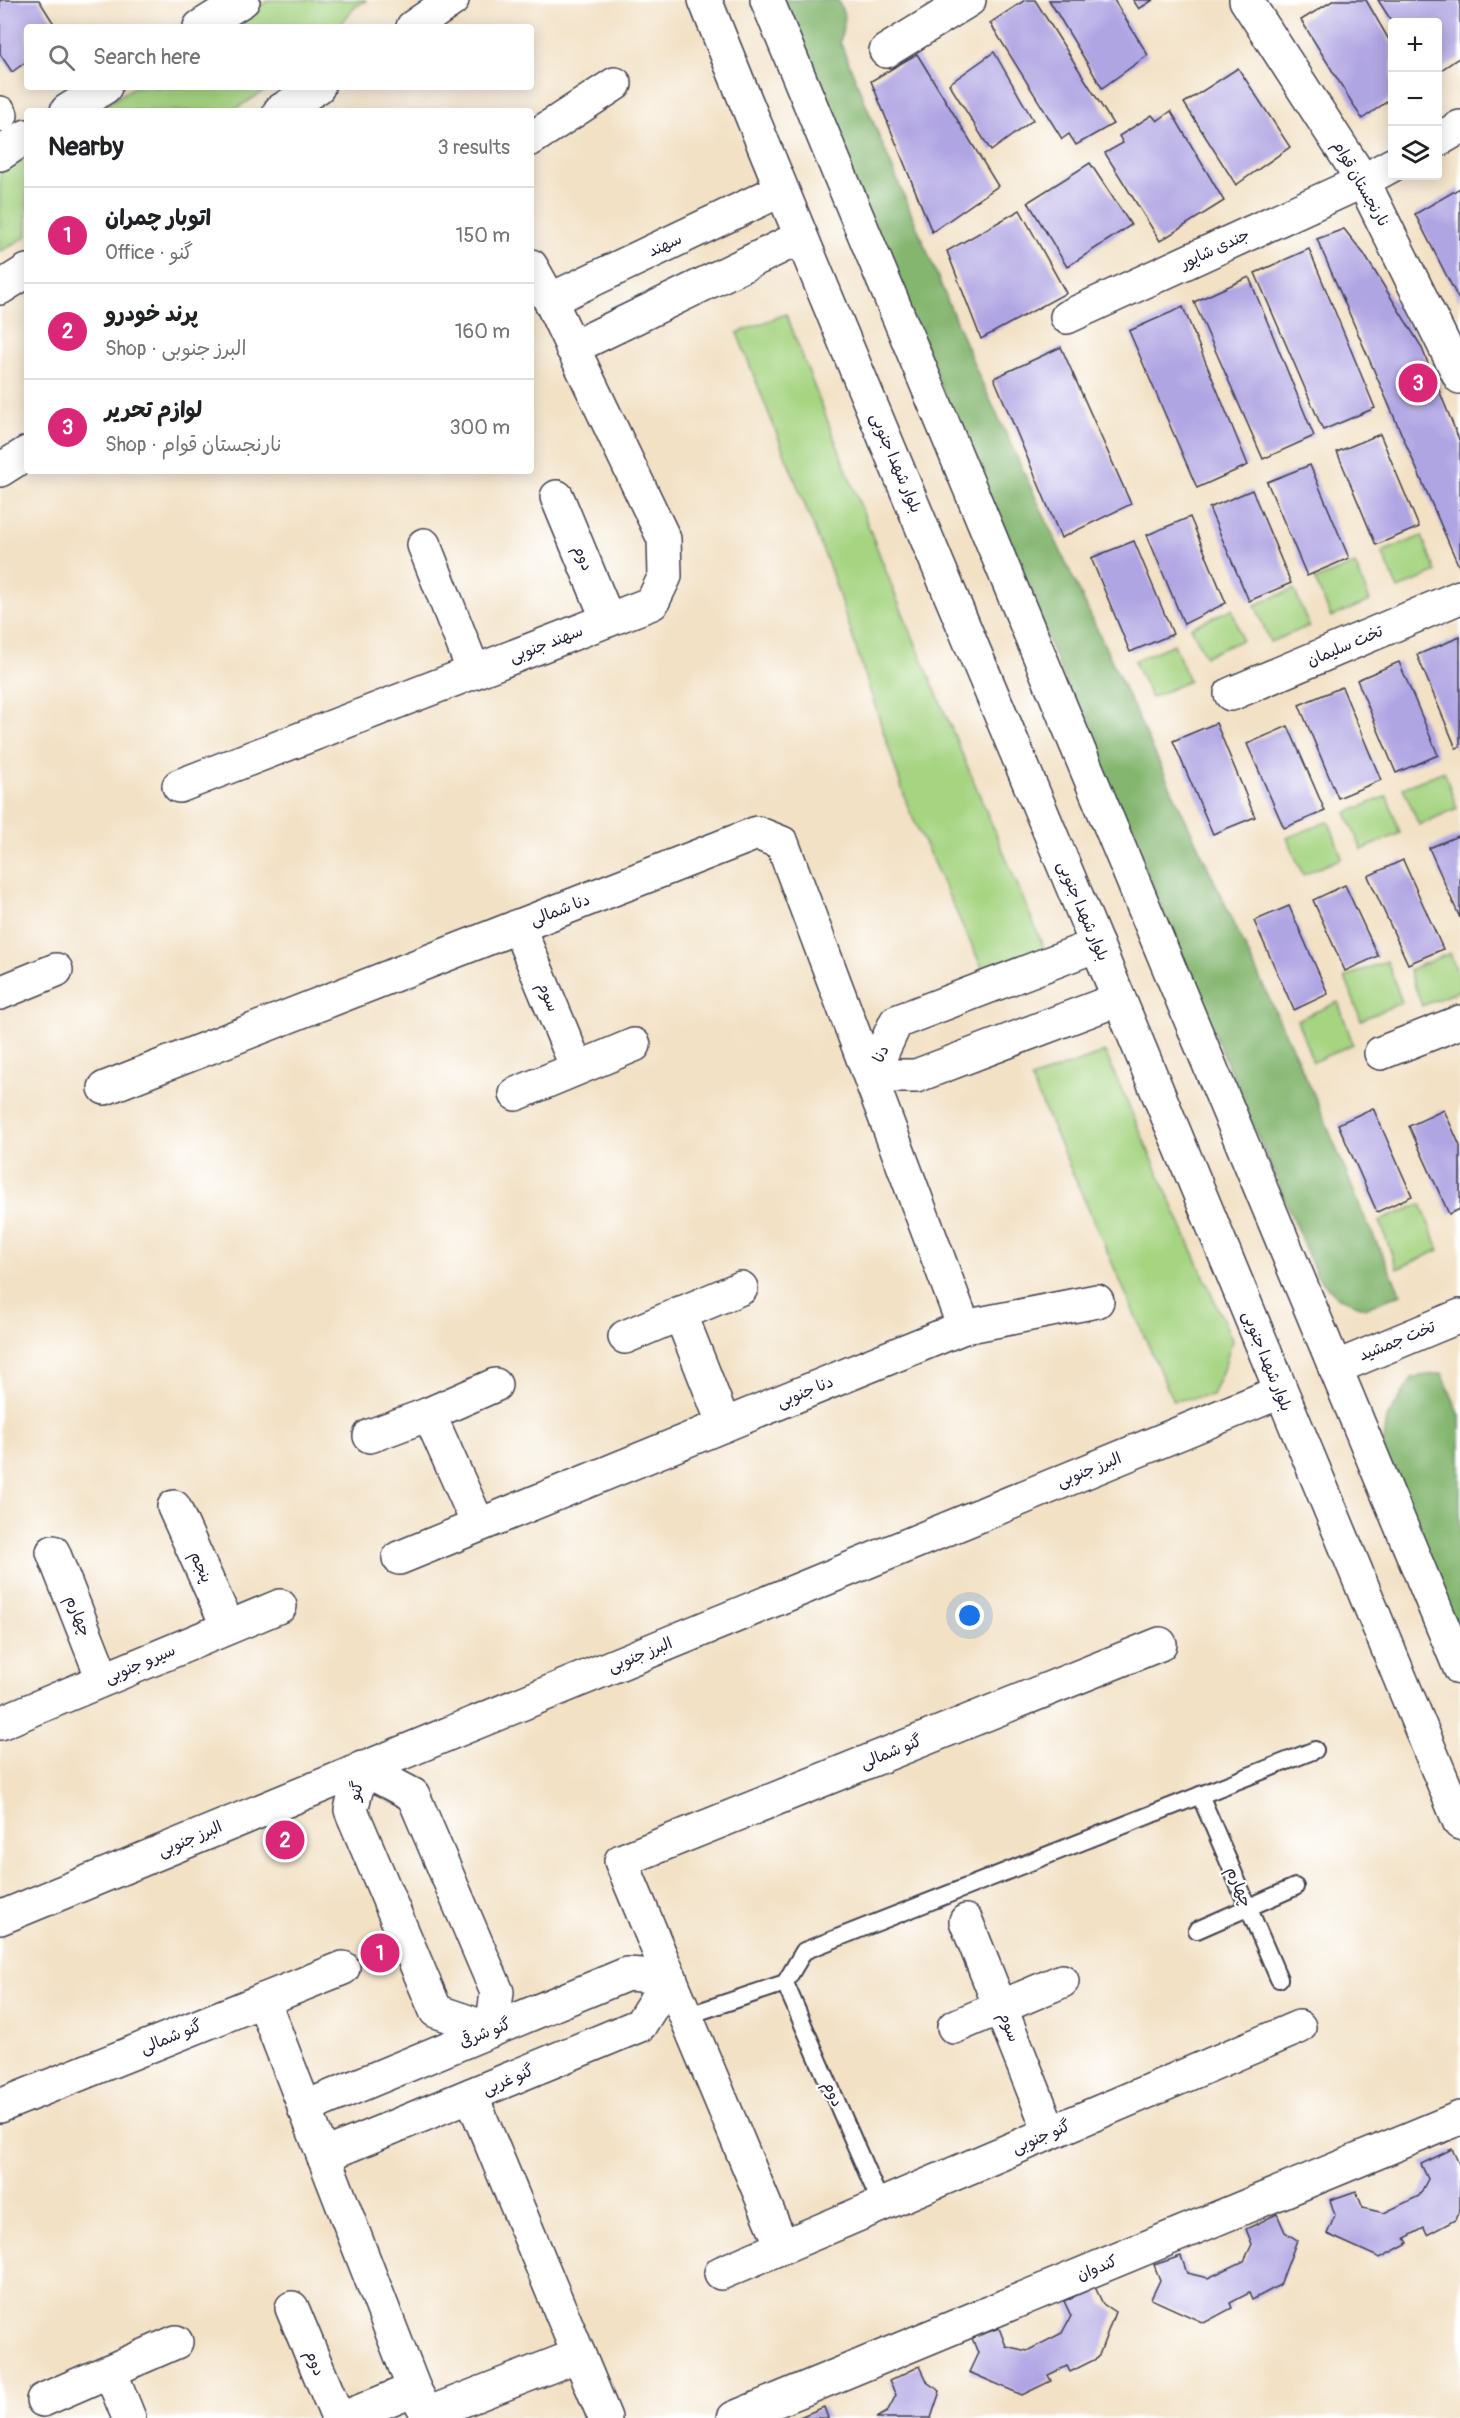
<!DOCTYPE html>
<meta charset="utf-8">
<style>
:root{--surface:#fff;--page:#f2f2f2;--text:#202124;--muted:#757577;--line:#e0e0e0;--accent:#db2777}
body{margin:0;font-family:Pangolin,"Playpen Sans Arabic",sans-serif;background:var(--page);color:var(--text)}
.controls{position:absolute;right:18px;top:18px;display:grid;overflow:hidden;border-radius:6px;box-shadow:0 3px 15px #0003}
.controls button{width:54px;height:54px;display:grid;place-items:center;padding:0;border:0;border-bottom:2px solid var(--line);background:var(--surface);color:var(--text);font:30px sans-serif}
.you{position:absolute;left:970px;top:1616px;width:21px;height:21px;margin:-15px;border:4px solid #fff;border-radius:50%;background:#1a73e8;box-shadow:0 0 0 9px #1a73e833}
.badge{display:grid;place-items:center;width:39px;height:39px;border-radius:50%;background:var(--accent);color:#fff;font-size:20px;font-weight:700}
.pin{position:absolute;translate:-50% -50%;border:3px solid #fff;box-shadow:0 2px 6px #0006}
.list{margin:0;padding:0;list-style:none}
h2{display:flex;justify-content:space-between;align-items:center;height:78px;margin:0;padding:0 24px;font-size:26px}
h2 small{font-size:20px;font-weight:400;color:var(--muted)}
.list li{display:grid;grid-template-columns:39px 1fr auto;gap:18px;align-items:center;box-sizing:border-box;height:96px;padding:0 24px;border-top:2px solid var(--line)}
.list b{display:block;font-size:22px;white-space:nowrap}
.list p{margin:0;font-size:20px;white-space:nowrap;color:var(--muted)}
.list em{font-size:20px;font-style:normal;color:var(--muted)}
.icon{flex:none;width:33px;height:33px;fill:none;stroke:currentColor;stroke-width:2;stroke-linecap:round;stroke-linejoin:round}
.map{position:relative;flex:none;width:1460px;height:2418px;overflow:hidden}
.search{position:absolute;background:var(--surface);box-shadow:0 3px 15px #0003;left:24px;top:24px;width:510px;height:66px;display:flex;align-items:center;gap:15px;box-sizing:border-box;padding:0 21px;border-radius:6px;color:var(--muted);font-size:22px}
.panel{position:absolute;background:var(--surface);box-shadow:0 3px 15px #0003;left:24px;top:108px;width:510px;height:366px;border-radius:6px}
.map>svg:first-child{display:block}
</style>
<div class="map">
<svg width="1460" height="2418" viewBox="0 0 1460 2418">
<rect width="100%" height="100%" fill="#fff"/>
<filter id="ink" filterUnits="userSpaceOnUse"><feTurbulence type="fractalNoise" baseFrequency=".0167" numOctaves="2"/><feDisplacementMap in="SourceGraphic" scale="12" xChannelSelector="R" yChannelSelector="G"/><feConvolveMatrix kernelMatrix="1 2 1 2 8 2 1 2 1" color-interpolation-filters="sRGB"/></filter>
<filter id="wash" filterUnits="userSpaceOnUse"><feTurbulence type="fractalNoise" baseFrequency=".008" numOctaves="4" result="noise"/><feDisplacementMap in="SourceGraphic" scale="24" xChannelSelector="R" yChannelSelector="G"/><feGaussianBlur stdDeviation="1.35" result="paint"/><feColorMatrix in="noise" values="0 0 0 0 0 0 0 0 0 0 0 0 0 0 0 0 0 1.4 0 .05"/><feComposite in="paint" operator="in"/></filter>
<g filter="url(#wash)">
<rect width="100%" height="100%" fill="#f2e1c5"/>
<!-- green -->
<g fill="#a6d481" stroke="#647b5e" stroke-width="1.5">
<polygon points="269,0 367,0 356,6 338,27 228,27"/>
<polygon points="134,87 271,87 232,111 96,111"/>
<polygon points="27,155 27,236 0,252 0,172"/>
<polygon points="786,314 896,597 1046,953 985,974 909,810 831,571 737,333"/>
<polygon points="1422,536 1436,572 1398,589 1382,552"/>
<polygon points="1355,564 1370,601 1331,617 1315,580"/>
<polygon points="1294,589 1309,626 1270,642 1255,605"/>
<polygon points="1232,609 1242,640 1205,656 1191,627"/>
<polygon points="1174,644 1189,681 1151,698 1134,661"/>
<polygon points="1444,771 1457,808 1419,825 1403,788"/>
<polygon points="1387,796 1400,833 1362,850 1346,813"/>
<polygon points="1329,821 1342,858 1303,875 1287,838"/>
<polygon points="1450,953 1460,981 1460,990 1422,1006 1409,970"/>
<polygon points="1387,961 1402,1002 1361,1020 1345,977"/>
<polygon points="1338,1002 1353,1044 1313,1062 1297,1020"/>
<polygon points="1105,1052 1232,1340 1225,1365 1212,1395 1173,1401 1031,1079"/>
<polygon points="1421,1204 1439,1250 1397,1269 1380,1221"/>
</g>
<!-- forest -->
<g fill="#84b66f" stroke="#536c55" stroke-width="1.5">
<polygon points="777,0 838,0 845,17 840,42 978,374 1316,1099 1364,1216 1401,1294 1366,1308 1337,1297 1317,1276"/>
<polygon points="1442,1373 1460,1416 1460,1651 1381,1460 1387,1418 1413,1377"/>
</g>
<g id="blocks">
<!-- building -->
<g fill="#b0a5e3">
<polygon points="0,0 39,0 56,27 27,27 27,61 12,72 0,54"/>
<polygon points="1025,0 1035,0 1113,124 1076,145 1069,134 1062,139 990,23"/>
<polygon points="1049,0 1114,0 1148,55 1102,88"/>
<polygon points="1133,0 1153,0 1139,9"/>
<polygon points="1334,0 1366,0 1392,45 1392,98 1362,119 1301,20"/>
<polygon points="1378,0 1460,0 1460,57 1438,72 1438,22 1392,22"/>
<polygon points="994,52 1033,120 991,151 949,84"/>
<polygon points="917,54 998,186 932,232 871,81"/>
<polygon points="1238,68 1290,147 1236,185 1184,103"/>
<polygon points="1171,111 1224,201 1160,241 1105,153 1123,143 1119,136 1152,115 1157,121"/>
<polygon points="1090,163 1131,225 1067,267 1028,202"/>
<polygon points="1460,188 1460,302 1415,214"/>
<polygon points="1020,210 1066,293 981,339 947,251"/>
<polygon points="1344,229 1364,254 1421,346 1460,442 1460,569 1317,239"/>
<polygon points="1309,249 1375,408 1323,430 1255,273"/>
<polygon points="1249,277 1314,436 1263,459 1194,302"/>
<polygon points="1183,307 1248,465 1197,488 1129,331"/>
<polygon points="1061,347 1131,504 1061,538 994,378"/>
<polygon points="1380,434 1419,527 1376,545 1337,452"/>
<polygon points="1310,465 1349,558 1307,576 1267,482"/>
<polygon points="1252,490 1291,583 1249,601 1209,508"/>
<polygon points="1190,517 1226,603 1184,624 1147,535"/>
<polygon points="1134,541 1173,634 1130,652 1091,558"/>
<polygon points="1460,637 1460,747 1456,748 1417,655"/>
<polygon points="1399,662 1438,755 1396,773 1357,680"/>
<polygon points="1342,687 1381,780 1338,798 1299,705"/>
<polygon points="1216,723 1255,817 1213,834 1173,741"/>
<polygon points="1288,726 1325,811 1284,828 1247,744"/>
<polygon points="1460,835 1460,918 1429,848"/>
<polygon points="1403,860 1443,949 1408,964 1368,876"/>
<polygon points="1345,885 1378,956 1345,971 1313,900"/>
<polygon points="1289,906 1328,994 1294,1010 1254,921"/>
<polygon points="1373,1108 1412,1196 1377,1212 1338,1124"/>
<polygon points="1444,1110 1460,1146 1460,1209 1449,1214 1409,1126"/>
<polygon points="1452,2149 1460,2166 1460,2208 1455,2220 1427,2235 1424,2228 1405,2238 1408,2243 1380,2258 1327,2234 1335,2215 1330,2200 1356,2191 1363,2208 1384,2213 1419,2196 1428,2179 1421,2164"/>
<polygon points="1277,2214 1285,2232 1297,2240 1280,2285 1252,2300 1249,2293 1230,2303 1232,2308 1204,2323 1151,2299 1160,2280 1154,2265 1181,2256 1187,2273 1208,2278 1244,2261 1252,2244 1246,2229"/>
<polygon points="1095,2287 1103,2304 1115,2312 1098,2358 1070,2372 1067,2366 1048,2375 1051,2381 1022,2395 969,2372 978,2353 972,2338 999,2328 1006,2346 1027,2351 1062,2333 1071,2316 1064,2301"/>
<polygon points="920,2366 928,2383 940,2391 931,2418 876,2418 887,2412 896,2395 889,2381"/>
<polygon points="824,2407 828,2418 797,2418"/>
</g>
</g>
</g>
<g filter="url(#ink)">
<use href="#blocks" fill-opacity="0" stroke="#413f50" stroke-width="1.5"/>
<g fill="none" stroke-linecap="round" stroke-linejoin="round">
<defs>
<g id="lane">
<polyline points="1200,1795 1279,1979"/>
<polyline points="1197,1930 1295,1887"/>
<polyline points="785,1983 881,2204"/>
<polyline points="686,2016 785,1983 804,1951 1315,1750"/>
</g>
<g id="street">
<polyline points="1246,0 1363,181 1460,377"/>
<polyline points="886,51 969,0"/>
<polyline points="0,113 1,115"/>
<polyline points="531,139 615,84"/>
<polyline points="1438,140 1460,127"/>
<polyline points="550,300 781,190"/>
<polyline points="1067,317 1363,181 1392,165"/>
<polyline points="572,348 801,237"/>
<polyline points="0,470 27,453"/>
<polyline points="557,497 608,620"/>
<polyline points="424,545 474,672"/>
<polyline points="1231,694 1460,597"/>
<polyline points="179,786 652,603 665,576 664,539 550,300 531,266"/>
<polyline points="518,926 577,1068"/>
<polyline points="1097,945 896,1022 871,1076 916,1076 1119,999"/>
<polyline points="0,993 56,970"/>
<polyline points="1381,1053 1460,1022"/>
<polyline points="105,1088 757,833 782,843 964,1327 399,1558"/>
<polyline points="516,1094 634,1045"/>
<polyline points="680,1313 724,1425"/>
<polyline points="964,1327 1097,1301"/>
<polyline points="625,1337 741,1288"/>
<polyline points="429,1414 478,1524"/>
<polyline points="370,1436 429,1414 495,1385"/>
<polyline points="174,1507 228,1627"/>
<polyline points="53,1552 103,1679"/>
<polyline points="0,1723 280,1606"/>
<polygon points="362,1768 413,1795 497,1992 492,2030 436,2011 351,1810"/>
<polyline points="966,1921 1050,2132"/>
<polyline points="263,2000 414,2389 427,2414 579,2355"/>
<polyline points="954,2027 1062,1981"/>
<polyline points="471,2095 605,2418"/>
<polyline points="0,2106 343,1968"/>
<polyline points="304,2108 627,1974 670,1977 640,2025 323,2156"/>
<polyline points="782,2246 621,1861 1160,1644"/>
<polyline points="721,2273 1299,2027"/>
<polyline points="292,2308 338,2418"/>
<polyline points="110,2371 129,2418"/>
<polyline points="43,2400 176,2342"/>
<polyline points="344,2418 414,2389"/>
<polyline points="734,2418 1460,2118"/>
</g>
<g id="secondary">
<path d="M705,0c126,316 261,629 391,943 122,294 242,588 364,880"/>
<polyline points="767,0 1460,1668"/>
<polyline points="200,27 243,0"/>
<polyline points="413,27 452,0"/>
<polyline points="67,111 105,87"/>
<polyline points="280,111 318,87"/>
<polyline points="0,154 27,136"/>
<polyline points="0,288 27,271"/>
<polyline points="1335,1368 1460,1316"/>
<polyline points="0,1918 1280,1392"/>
</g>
</defs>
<!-- lane casing -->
<use href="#lane" stroke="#413f50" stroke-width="20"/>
<!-- street casing -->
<use href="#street" stroke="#413f50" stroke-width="36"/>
<!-- secondary casing -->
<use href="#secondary" stroke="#413f50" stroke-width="36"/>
<!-- lane -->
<use href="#lane" stroke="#fff" stroke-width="16"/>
<!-- street -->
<use href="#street" stroke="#fff" stroke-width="33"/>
<!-- secondary -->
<use href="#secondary" stroke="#fff" stroke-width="33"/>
</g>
</g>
<g text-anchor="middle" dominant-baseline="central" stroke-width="4.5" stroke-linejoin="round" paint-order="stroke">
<!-- street labels -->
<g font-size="16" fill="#22223b" stroke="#fff">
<text transform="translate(1361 184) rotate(60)">نارنجستان قوام</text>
<text transform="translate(665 245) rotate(-25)">سهند</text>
<text transform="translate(1215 249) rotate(-25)">جندی شاپور</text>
<text transform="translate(896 463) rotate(67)">بلوار شهدا جنوبی</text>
<text transform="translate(583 558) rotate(67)">دوم</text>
<text transform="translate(546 644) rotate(-21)">سهند جنوبی</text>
<text transform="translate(1345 646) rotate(-23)">تخت سلیمان</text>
<text transform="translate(560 910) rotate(-21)">دنا شمالی</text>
<text transform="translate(1083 911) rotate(67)">بلوار شهدا جنوبی</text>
<text transform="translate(548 997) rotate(67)">سوم</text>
<text transform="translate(881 1054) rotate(-65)">دنا</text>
<text transform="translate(1397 1341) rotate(-22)">تخت جمشید</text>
<text transform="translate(1267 1361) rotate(68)">بلوار شهدا جنوبی</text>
<text transform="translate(805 1392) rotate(-22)">دنا جنوبی</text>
<text transform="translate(1089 1470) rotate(-22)">البرز جنوبی</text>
<text transform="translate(201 1567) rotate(66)">پنجم</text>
<text transform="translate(78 1616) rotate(68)">چهارم</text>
<text transform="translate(640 1655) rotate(-22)">البرز جنوبی</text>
<text transform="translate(140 1664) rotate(-23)">سیرو جنوبی</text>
<text transform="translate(891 1752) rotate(-22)">گنو شمالی</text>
<text transform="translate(356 1791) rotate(-75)">گنو</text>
<text transform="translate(190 1839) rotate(-23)">البرز جنوبی</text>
<text transform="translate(1239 1887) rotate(67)">چهارم</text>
<text transform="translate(1009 2027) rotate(68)">سوم</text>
<text transform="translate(485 2033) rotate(-22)">گنو شرقی</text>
<text transform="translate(171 2037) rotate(-22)">گنو شمالی</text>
<text transform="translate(508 2080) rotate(-23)">گنو غربی</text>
<text transform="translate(833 2094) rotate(67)">دوم</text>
<text transform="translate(1041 2137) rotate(-23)">گنو جنوبی</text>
<text transform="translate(1097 2268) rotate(-22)">کندوان</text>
<text transform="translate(315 2363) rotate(68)">دوم</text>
</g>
</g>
</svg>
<div class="controls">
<button>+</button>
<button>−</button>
<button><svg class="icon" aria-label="layers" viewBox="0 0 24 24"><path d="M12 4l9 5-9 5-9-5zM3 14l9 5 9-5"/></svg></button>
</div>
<div class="you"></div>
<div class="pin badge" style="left:380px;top:1953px">1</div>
<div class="pin badge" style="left:285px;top:1840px">2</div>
<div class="pin badge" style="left:1418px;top:383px">3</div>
<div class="search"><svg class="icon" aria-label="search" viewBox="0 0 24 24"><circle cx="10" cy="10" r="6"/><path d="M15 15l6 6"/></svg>Search here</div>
<section class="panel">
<h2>Nearby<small>3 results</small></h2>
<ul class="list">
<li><span class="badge">1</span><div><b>اتوبار چمران</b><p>Office · گنو</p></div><em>150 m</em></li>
<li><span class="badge">2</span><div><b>پرند خودرو</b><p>Shop · البرز جنوبی</p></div><em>160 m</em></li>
<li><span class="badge">3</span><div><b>لوازم تحریر</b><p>Shop · نارنجستان قوام</p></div><em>300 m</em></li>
</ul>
</section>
</div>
